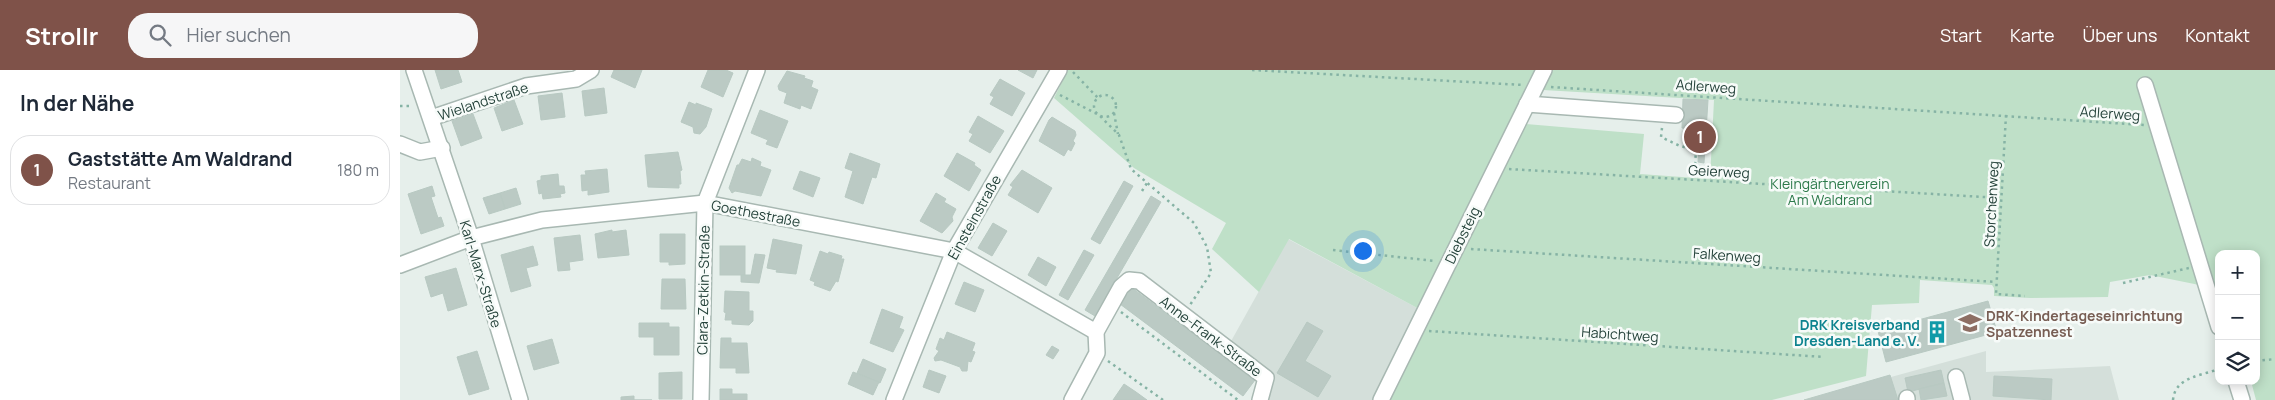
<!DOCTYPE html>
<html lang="de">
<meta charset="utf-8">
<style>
:root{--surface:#fff;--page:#f6f6f7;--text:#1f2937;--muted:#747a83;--line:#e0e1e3;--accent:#7f5249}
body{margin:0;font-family:Manrope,sans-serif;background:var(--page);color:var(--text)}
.controls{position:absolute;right:15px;bottom:15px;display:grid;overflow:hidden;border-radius:10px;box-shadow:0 2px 12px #0003}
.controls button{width:45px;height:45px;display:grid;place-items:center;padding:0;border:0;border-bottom:1px solid var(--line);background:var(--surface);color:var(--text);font:25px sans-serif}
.you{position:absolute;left:962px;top:180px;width:18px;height:18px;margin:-12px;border:4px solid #fff;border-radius:50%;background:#1a73e8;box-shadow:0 0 0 8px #1a73e833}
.badge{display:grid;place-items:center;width:32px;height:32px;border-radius:50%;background:var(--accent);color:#fff;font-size:16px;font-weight:700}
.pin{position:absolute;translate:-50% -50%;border:2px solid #fff;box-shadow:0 1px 5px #0006}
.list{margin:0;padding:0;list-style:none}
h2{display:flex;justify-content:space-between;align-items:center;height:65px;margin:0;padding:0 20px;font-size:21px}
h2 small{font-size:16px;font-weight:400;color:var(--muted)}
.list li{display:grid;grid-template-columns:32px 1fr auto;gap:15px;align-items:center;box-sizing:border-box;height:70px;margin:0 10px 10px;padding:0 10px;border:1px solid var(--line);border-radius:20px}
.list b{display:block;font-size:19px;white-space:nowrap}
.list p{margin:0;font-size:16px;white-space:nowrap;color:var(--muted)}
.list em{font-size:16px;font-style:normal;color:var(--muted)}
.icon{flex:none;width:28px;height:28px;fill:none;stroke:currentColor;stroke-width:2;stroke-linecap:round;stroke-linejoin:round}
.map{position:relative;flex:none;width:1875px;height:330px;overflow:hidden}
header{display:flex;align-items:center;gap:30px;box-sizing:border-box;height:70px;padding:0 25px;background:var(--accent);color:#fff}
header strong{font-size:24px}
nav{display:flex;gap:28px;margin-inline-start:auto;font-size:18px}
.search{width:350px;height:45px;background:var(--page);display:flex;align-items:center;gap:12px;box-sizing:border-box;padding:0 18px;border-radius:20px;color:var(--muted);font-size:19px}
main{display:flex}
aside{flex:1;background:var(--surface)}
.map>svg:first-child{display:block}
</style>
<header>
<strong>Strollr</strong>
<div class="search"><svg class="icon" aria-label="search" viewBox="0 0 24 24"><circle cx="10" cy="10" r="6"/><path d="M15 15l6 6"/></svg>Hier suchen</div>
<nav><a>Start</a><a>Karte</a><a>Über uns</a><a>Kontakt</a></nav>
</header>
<main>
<aside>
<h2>In der Nähe<small></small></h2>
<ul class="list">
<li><span class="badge">1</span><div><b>Gaststätte Am Waldrand</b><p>Restaurant</p></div><em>180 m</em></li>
</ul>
</aside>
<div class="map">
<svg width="1875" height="330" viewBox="0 0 1875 330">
<rect width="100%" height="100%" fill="#e6efeb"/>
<!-- built -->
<g fill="#d4dfda">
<polygon points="888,169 1021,240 974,330 866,330 871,308 830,273"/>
<polygon points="1586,281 1586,302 1710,296 1719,330 1407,330"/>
</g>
<!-- green -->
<g fill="#bfe0c8">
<polygon points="668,0 1137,0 1021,240 889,169 859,222 812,179 826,153 734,98 654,28"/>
<polygon points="1153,0 1875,0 1875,330 1856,330 1851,311 1856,311 1856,184 1819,184 1819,219 1750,205 1710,212 1708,227 1630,228 1594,226 1594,218 1592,215 1520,210 1519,233 1472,235 1466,306 1372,330 990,330 1126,54 1244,64 1240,104 1310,109 1314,30 1143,20"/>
</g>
<!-- building -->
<g fill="#bbcac4" stroke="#b8c9c2">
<polygon points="35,0 58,0 62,12 41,19"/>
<polygon points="214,0 242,0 235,18 211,7"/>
<polygon points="308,0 326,0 333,3 323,27 301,17"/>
<polygon points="618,0 637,0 633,8"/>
<polygon points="387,1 405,6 404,8 413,11 411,17 418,20 411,39 401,35 400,39 384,33 387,23 379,20 378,16"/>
<polygon points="600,9 625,23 612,46 590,34 594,27 590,25"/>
<polygon points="204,18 207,43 185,46 182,21"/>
<polygon points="162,23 165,47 141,50 138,26"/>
<polygon points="1283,29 1308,30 1304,93 1298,92 1299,75 1293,75 1294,59 1282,58"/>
<polygon points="114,30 123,54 102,61 94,38"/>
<polygon points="289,32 296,35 296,33 312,39 306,57 300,64 294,63 293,57 281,52"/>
<polygon points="360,40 388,51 377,78 366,74 368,70 351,63"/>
<polygon points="73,44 82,68 61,76 52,51"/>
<polygon points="578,46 604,61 590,83 569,71 573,64 569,62"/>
<polygon points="652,47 675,61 676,65 673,71 675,73 671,81 668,79 664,86 639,71 649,50"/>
<polygon points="278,82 282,100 280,101 281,114 279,114 279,118 248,117 245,85"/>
<polygon points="450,83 480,94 476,108 472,107 463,134 445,127 453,101 445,98"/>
<polygon points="557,83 575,93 574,95 581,100 569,121 544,106"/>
<polygon points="352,88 361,92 360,96 371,100 361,126 335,121 332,123 329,118 337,95 339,95 342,89 351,92"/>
<polygon points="207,99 209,122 188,125 188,120 182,121 181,105 186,105 185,101"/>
<polygon points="622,100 652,118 638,143 608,125 613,117 610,115"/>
<polygon points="400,101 420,108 413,127 393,119"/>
<polygon points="158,104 159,116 164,116 165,123 160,124 161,127 143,129 142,123 139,124 137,111 141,110 141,106"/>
<polygon points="724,111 733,116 700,174 691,169"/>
<polygon points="32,116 35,126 31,127 38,148 41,147 44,156 21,164 8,124"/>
<polygon points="116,118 121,134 105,139 100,123"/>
<polygon points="100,123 105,139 89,144 83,128"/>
<polygon points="536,123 546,129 544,132 556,139 552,147 553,151 542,163 520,151"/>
<polygon points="751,126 761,132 695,246 685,240"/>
<polygon points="593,153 607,161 592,186 578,178"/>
<polygon points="212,160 212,162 226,160 229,185 198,188 195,164"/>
<polygon points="260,164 285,164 285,194 269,195 269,192 260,192"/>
<polygon points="180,165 183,190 169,192 170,200 158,201 154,168"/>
<polygon points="373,169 402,175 396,204 376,202 377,200 367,198"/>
<polygon points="133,176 138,195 126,198 131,216 111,222 101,185"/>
<rect x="320" y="176" width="25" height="29"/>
<polygon points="684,180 694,185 668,230 659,225"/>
<polygon points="420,181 428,184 429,182 442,186 441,189 444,189 438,212 436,211 430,221 414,215 415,212 410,210"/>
<polygon points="355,184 365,185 359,213 341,212 341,205 351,205"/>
<polygon points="638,187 656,197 646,216 628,205"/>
<polygon points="56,198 67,235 48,241 43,223 31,227 25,207"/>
<polygon points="262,209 285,209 286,239 261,239"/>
<polygon points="564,212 584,220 575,242 555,234"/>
<polygon points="732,218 855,310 843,326 720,234"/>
<polygon points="325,221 349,222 349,241 353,241 353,251 349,255 332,254 332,250 325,250 326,243 324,242"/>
<polygon points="1588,231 1597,262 1486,292 1478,261"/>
<polygon points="482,239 503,247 499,258 504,260 493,282 470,273"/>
<polygon points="907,252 923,261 905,291 931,306 918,327 877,303"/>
<polygon points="239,253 269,253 269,257 279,257 279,285 254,285 254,267 239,267"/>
<polygon points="547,262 575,273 572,281 575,282 571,292 568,291 567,301 562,301 560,297 541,290 535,291 534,288 539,281 536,279 540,268 544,270"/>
<polygon points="321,268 331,268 331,273 347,273 349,303 336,303 336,298 320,298"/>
<polygon points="152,269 159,293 134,300 127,276"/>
<polygon points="652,276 659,280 653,289 646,285"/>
<polygon points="77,281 89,319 69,325 57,287"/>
<polygon points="463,289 486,299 480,313 457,303"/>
<polygon points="529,300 546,306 539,323 523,317"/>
<polygon points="1541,300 1544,313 1508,322 1505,308"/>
<polygon points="282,302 282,329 259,329 259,303"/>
<polygon points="453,302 479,312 473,325 448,314"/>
<polygon points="1490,305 1498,330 1404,330"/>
<polygon points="1594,306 1652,309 1651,330 1593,326"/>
<polygon points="1544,313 1547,326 1521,330 1519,319"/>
<polygon points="724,314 736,322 747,330 713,330"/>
<polygon points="320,319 332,319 332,324 347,324 347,330 320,330"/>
<polygon points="234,326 234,330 252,330 221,330 221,327"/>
</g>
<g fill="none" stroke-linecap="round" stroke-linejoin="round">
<defs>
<g id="minor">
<polyline points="14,0 71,168 120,330"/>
<polyline points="1745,15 1819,257"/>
<polyline points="1127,34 1276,45"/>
<polyline points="31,48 126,16 176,9 191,0"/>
<polyline points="0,74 20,82 42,78"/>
<polyline points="0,195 71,168 142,150 305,133 554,181 696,262"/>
<polyline points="1556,307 1562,330"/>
<polyline points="1836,311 1842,330"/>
<polyline points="1507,328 1507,330"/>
<polyline points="301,330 305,133 357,0"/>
<polyline points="494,330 554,181 659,0"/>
<polyline points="672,330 697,283 696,262 721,217 729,210 739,211 866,308 860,330"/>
<polyline points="981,330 1144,0"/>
</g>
</defs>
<!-- minor casing -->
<use href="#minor" stroke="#a8b8b2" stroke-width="18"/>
<!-- path -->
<g stroke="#86b3a5" stroke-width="2.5" stroke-dasharray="2.5 4" stroke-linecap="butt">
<polyline points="852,0 1123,15"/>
<polyline points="673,2 698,28"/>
<polyline points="1151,17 1744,55"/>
<polyline points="660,25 699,45 719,65 731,99 794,153 807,177 811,203 790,235"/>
<circle cx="705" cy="36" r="11"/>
<polyline points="0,36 13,36"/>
<polyline points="714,43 718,64"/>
<polyline points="1606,45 1596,224 1625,226"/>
<polyline points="1262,58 1261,67 1280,76 1296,80 1294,110"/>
<polyline points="1109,99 1601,128"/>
<polyline points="742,121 747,113"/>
<polyline points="1071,179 1596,212"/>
<polyline points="933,180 1035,191"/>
<polyline points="1723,213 1789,198"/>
<polyline points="721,242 838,330"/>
<polyline points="1029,261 1424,287"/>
<polyline points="708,291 763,330"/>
<polyline points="1856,291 1875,289"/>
<path d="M1773,330c2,-23 27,-24 46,-31"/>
</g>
<!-- minor -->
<use href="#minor" stroke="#fff" stroke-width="15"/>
</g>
<!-- icons -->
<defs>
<symbol id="school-bare" viewBox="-9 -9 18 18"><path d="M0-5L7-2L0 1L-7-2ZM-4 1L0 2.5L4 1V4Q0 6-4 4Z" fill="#8d6e63" stroke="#f7fbf9" stroke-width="2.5" paint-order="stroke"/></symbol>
<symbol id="building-bare" viewBox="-9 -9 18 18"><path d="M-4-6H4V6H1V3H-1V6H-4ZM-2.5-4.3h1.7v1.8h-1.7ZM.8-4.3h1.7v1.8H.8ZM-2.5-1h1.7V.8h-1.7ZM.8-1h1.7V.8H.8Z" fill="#0f9aa8" stroke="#f7fbf9" stroke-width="2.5" paint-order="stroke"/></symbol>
</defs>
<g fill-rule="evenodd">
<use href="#school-bare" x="1554" y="237" width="32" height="32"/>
<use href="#building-bare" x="1521" y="246" width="32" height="32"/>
</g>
<g text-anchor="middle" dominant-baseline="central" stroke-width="5" stroke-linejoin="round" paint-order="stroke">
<!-- street labels -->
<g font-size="14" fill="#24423a" stroke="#f7fbf9">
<text transform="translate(1306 16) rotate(4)">Adlerweg</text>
<text transform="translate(83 31) rotate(-18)">Wielandstraße</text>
<text transform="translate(1710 43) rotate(4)">Adlerweg</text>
<text transform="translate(1319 101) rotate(3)">Geierweg</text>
<text transform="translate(1591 134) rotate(-87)">Storchenweg</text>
<text transform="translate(356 143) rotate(11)">Goethestraße</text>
<text transform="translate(574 147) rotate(-61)">Einsteinstraße</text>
<text transform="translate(1062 165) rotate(-64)">Diebsteig</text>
<text transform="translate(1327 185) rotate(4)">Falkenweg</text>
<text transform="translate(81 204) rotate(73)">Karl-Marx-Straße</text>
<text transform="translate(303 220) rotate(-89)">Clara-Zetkin-Straße</text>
<text transform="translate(1220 264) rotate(4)">Habichtweg</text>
<text transform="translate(811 266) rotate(37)">Anne-Frank-Straße</text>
</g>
<!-- park labels -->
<g font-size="14" fill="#2d7a4b" stroke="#f7fbf9">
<text x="1430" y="113">Kleingärtnerverein<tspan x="1430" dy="16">Am Waldrand</tspan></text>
</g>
<!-- education labels -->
<g font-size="14" font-weight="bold" fill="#785e54" stroke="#f7fbf9" text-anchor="start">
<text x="1586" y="245">DRK-Kindertageseinrichtung<tspan x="1586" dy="16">Spatzennest</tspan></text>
</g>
<!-- culture labels -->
<g font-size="14" font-weight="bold" fill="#0d838f" stroke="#f7fbf9" text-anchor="end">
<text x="1520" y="254">DRK Kreisverband<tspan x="1520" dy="16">Dresden-Land e. V.</tspan></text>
</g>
</g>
</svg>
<div class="controls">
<button>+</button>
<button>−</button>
<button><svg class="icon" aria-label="layers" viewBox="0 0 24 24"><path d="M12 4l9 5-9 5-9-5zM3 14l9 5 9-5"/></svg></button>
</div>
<div class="you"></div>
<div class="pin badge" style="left:1300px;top:67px">1</div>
</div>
</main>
